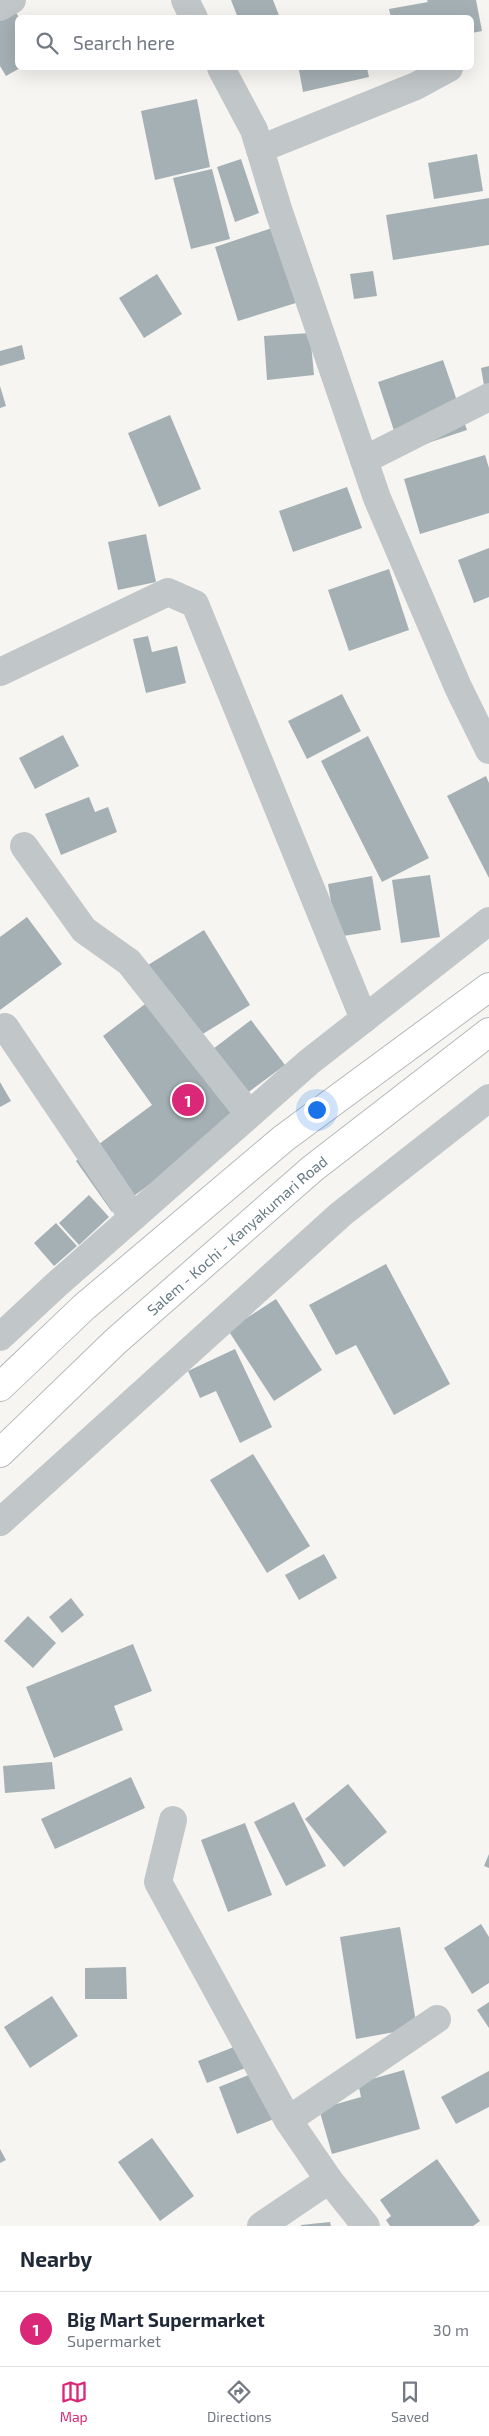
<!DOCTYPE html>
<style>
:root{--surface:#fff;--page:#f6f6f7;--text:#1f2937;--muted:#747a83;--line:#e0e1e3;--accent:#db2777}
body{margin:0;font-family:"Exo 2",sans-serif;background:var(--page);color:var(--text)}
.you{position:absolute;left:316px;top:1109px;width:18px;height:18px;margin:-12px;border:4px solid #fff;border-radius:50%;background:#1a73e8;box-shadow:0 0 0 8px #1a73e833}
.badge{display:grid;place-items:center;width:32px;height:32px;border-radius:50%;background:var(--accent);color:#fff;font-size:16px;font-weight:700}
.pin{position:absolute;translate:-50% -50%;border:2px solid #fff;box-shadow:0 1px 5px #0006}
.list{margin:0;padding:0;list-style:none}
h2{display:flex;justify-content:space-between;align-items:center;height:65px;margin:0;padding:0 20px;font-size:21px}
h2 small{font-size:16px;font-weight:400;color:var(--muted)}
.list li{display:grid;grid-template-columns:32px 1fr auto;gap:15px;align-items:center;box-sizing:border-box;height:75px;padding:0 20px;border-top:1px solid var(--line)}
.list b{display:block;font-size:19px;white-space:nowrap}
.list p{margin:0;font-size:16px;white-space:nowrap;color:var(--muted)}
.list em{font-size:16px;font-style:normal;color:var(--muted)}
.icon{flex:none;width:28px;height:28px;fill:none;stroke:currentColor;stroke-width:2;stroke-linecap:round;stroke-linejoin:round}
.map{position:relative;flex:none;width:489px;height:2226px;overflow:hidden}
.search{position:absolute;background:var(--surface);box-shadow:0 5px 20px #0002;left:15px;right:15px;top:15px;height:55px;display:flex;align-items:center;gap:12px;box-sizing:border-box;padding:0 18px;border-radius:8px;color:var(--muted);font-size:19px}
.sheet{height:140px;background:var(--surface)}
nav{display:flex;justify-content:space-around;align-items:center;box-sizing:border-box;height:70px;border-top:1px solid var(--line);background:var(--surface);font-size:14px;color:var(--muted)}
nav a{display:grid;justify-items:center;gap:2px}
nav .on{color:var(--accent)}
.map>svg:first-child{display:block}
</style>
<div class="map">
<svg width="489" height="2226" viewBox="0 0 489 2226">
<rect width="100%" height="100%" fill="#f6f5f2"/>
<!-- building -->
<g fill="#a5b0b4">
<polygon points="231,0 273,0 280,18 238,18"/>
<polygon points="427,0 476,0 482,31 472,33 472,18 391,18 389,9 428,2"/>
<polygon points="14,8 19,18 18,68 20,68 6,76 0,66 0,17"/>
<polygon points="310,68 367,68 369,77 303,92 299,70"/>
<polygon points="197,99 210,167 155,180 141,111"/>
<polygon points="477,154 483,191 434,199 428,163"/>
<polygon points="241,159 259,213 235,222 217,167"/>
<polygon points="212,169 230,239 191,249 173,178"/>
<polygon points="489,198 489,245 393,260 386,215"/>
<polygon points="275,227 299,302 238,321 215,247"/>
<polygon points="373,271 377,296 354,299 350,274"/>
<polygon points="157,274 182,314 144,338 119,298"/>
<polygon points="310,333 314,375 267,380 264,336"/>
<polygon points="22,345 25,359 0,366 0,351"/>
<polygon points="443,360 467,430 401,452 378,382"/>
<polygon points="489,366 489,396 486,397 481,368"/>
<polygon points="0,386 6,406 0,408"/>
<polygon points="170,415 201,489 159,507 128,433"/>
<polygon points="485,455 489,468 489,513 420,534 404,479"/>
<polygon points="347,487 362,528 293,552 279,511"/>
<polygon points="146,534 156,582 118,590 108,542"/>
<polygon points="489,548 489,597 474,603 458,560"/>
<polygon points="389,569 409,630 349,651 328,590"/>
<polygon points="148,636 152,652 177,646 186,683 146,693 133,639"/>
<polygon points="342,694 361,731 307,759 288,721"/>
<polygon points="63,735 79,766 35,789 19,758"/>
<polygon points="368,736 429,858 382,882 321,761"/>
<polygon points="486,776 489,783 489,878 447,796"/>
<polygon points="89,797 95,812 108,807 117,832 61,855 45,814"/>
<polygon points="430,875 440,937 401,943 392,880"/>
<polygon points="372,876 381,930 337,937 328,884"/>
<polygon points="27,917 62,964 0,1010 0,937"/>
<polygon points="204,930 250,1005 193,1040 148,965"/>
<polygon points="153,998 240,1118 112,1212 76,1161 152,1105 103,1036"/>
<polygon points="251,1020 285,1065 246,1094 213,1049"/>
<polygon points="0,1082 11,1101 0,1107"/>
<polygon points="89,1195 109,1217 79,1245 59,1223"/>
<polygon points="56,1223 77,1246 54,1266 34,1243"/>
<polygon points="386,1264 450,1384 394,1415 356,1345 336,1355 309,1305"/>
<polygon points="276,1299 322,1370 274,1401 228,1330"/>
<polygon points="235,1349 272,1427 240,1443 216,1391 200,1398 188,1371"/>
<polygon points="253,1454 310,1546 267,1573 210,1480"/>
<polygon points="324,1554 337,1578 299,1600 285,1575"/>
<polygon points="71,1598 84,1615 62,1633 49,1617"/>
<polygon points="28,1616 56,1643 33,1668 4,1641"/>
<polygon points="133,1644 152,1691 114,1706 123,1730 54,1758 26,1687"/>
<polygon points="52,1762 55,1789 5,1793 3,1766"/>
<polygon points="131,1777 145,1808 55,1849 41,1819"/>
<polygon points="348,1784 387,1832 344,1867 305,1819"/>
<polygon points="294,1802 326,1866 286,1886 254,1822"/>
<polygon points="245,1823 272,1895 228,1912 201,1840"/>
<polygon points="489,1854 489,1868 484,1866"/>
<polygon points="481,1924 489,1937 489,1983 472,1994 444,1948"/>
<polygon points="400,1927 417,2028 356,2039 340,1937"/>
<polygon points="126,1967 127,1999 85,1999 85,1968"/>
<polygon points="52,1996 78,2036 30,2068 4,2027"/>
<polygon points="489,2002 489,2028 477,2010"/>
<polygon points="239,2045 248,2067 207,2083 198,2061"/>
<polygon points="404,2070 420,2129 332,2154 319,2109 361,2097 358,2083"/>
<polygon points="489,2071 489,2107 456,2124 441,2097"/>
<polygon points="256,2072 274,2119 237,2134 219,2087"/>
<polygon points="152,2138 194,2196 160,2221 118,2162"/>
<polygon points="0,2149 6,2160 0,2163"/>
<polygon points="437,2159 480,2221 473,2226 390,2226 386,2220 391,2216 380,2200"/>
<polygon points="330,2222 331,2226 301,2226 301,2225"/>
</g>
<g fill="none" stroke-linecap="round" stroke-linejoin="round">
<defs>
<g id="highway">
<polyline points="0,1387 84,1307 284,1138 489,987"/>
<path id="s1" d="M0,1453l116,-112 196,-172 177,-137"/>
</g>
</defs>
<!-- highway casing -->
<use href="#highway" stroke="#b4b8ba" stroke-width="30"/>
<!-- minor -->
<g stroke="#c1c6c8" stroke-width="28">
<polyline points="185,0 194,18"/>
<polyline points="0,7 12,0"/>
<polyline points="221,68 254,130 279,212 377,498 458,687 489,750"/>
<polyline points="260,149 416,86 449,68"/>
<polyline points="364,460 489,397"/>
<polyline points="0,672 168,592 195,604 364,1019"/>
<polyline points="24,846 84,930 129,962 249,1114"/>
<polyline points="5,1027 133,1217"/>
<polyline points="0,1337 56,1285 309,1062 489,921"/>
<polyline points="0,1522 341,1214 489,1098"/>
<polyline points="173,1820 158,1882 288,2120 329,2180"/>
<polyline points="288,2120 437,2019"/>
<polyline points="261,2226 329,2180 366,2226"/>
</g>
<!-- highway -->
<use href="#highway" stroke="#fff" stroke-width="28"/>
</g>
<g text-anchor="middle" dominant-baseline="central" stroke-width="5" stroke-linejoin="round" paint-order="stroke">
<!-- street labels -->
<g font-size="15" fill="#657a83" stroke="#fff">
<text stroke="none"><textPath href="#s1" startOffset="322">Salem - Kochi - Kanyakumari Road</textPath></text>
</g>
</g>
</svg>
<div class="you"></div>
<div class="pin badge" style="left:188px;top:1100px">1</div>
<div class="search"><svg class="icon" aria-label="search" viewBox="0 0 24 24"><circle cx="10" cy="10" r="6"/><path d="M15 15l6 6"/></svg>Search here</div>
</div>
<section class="sheet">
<h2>Nearby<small></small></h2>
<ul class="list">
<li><span class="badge">1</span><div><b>Big Mart Supermarket</b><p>Supermarket</p></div><em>30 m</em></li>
</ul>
</section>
<nav>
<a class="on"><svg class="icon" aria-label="map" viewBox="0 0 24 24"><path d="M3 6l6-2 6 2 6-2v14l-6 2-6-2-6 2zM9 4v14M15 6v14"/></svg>Map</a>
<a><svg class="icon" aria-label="directions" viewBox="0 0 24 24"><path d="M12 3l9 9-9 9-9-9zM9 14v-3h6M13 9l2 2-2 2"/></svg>Directions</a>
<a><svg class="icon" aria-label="saved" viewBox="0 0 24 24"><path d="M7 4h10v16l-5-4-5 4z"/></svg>Saved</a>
</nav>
